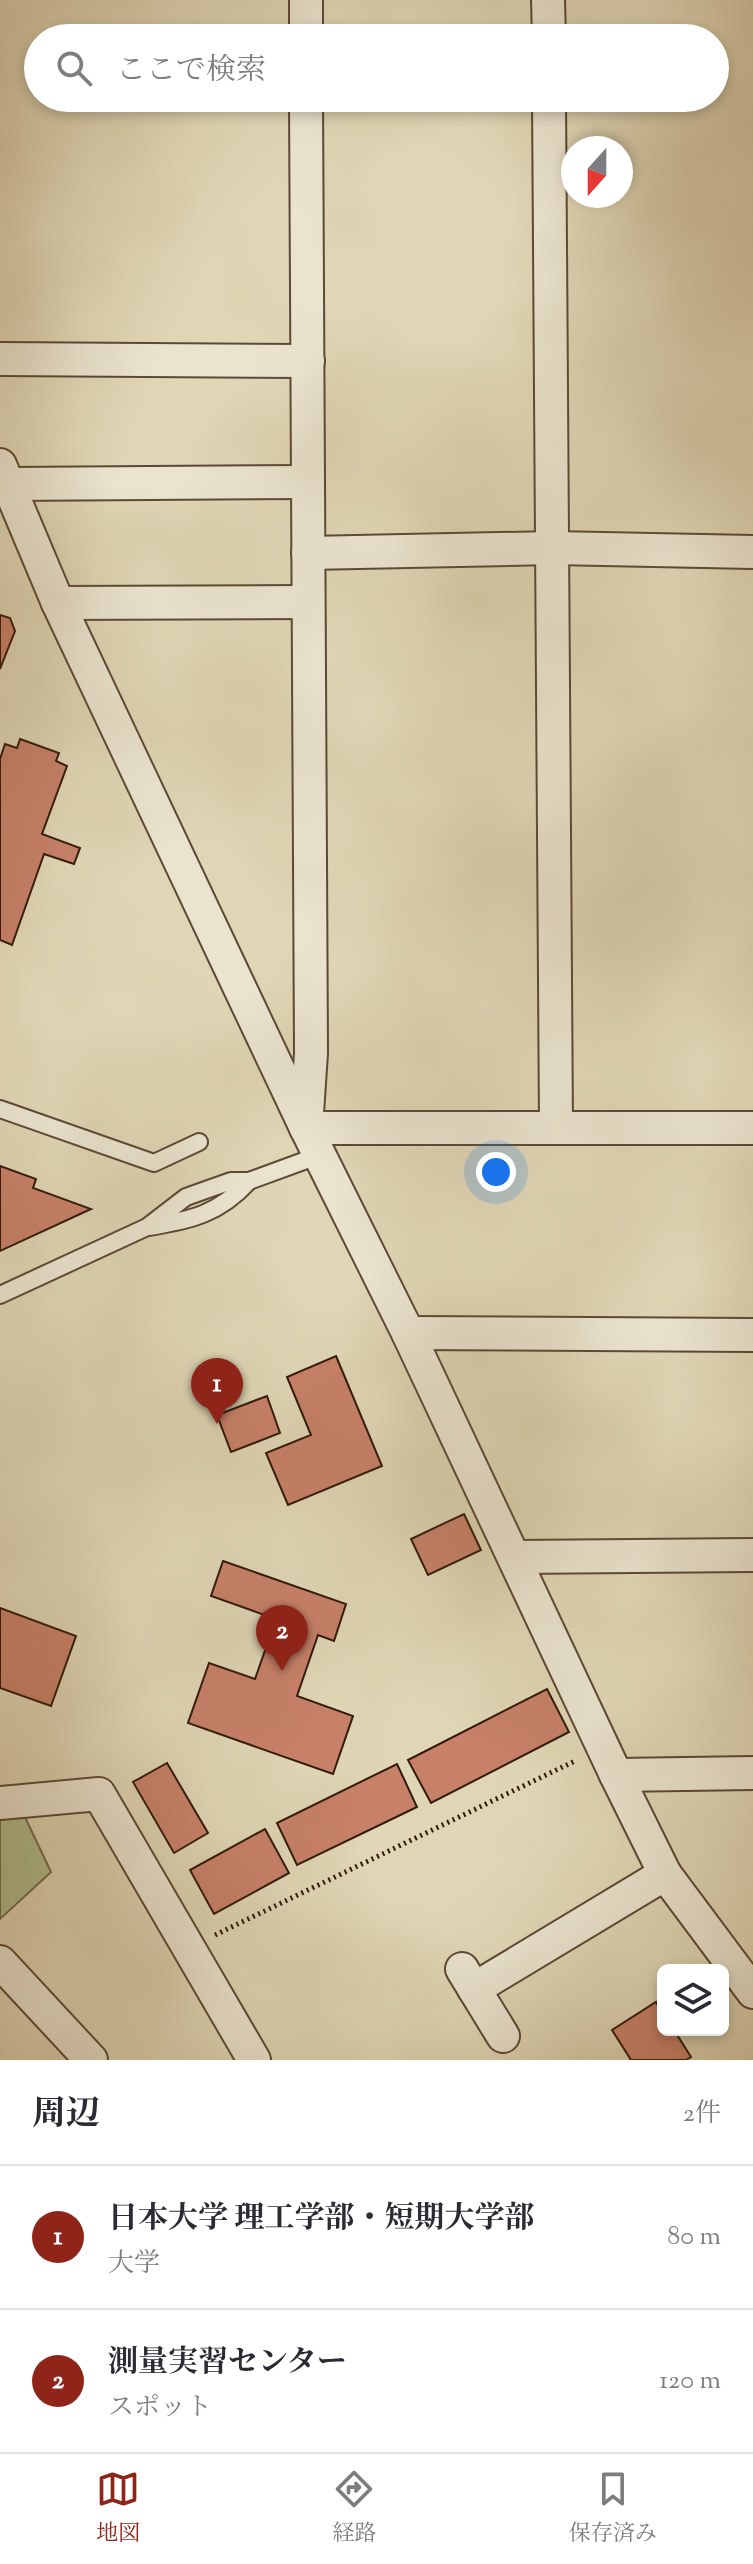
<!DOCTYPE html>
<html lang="ja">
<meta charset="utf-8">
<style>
:root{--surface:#fff;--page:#f2f2f3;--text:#2b2b33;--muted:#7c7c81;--line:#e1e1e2;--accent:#8f2418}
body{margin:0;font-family:"Sorts Mill Goudy","Noto Serif JP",serif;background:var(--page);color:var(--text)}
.controls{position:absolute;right:24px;bottom:24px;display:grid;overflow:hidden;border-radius:12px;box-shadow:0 4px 12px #0003}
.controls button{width:72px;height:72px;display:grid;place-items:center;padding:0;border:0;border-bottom:2px solid var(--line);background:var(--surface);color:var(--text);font:40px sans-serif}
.compass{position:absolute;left:561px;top:136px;width:72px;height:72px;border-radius:50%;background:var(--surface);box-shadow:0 4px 12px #0003;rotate:201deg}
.you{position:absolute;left:496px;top:1172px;width:28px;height:28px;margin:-20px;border:6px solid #fff;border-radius:50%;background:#1a73e8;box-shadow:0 0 0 12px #1a73e833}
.badge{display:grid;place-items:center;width:52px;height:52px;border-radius:50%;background:var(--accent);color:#fff;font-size:26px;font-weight:700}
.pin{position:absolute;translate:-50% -66px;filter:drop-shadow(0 2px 4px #0008)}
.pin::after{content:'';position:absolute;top:42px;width:28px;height:24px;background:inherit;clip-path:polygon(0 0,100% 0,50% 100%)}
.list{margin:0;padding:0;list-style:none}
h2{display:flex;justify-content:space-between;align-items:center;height:104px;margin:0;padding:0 32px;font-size:34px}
h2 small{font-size:26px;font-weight:400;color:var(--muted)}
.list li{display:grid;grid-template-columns:52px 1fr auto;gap:24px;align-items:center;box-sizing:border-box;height:144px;padding:0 32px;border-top:2px solid var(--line)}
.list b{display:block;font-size:30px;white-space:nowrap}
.list p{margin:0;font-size:26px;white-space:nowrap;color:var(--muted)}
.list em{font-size:26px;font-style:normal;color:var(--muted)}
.icon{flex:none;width:44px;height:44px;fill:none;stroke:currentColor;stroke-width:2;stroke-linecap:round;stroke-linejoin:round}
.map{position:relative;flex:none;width:753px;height:2060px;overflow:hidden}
.search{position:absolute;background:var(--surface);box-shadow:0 4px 12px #0003;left:24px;right:24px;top:24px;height:88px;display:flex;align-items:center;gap:20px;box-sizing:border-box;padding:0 28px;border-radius:44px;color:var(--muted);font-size:30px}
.sheet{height:392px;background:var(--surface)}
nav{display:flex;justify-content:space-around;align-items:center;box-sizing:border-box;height:112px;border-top:2px solid var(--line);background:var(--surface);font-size:22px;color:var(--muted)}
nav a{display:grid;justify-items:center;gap:4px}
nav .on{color:var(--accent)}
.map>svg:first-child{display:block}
</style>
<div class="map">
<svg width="753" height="2060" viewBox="0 0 753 2060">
<rect width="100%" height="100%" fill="#dfd6b5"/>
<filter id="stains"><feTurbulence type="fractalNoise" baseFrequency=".0025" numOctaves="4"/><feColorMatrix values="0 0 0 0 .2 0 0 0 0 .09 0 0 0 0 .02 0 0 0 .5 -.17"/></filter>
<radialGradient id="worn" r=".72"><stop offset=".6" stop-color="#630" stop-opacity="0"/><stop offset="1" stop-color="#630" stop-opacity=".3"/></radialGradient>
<!-- green -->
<polygon fill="#b0be8f" stroke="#716c4c" stroke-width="2" points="24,1815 51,1872 0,1919 0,1818"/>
<!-- building -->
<g fill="#c78169" stroke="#321a0a" stroke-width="2">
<polygon points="0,615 10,618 15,631 0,669"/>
<polygon points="20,739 59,753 56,761 67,766 42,834 80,848 74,864 44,854 12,945 0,940 0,759 5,744 17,748"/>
<polygon points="0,1166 36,1179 33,1188 91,1209 0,1251"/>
<polygon points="336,1356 382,1466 288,1505 266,1453 311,1435 287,1377"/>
<polygon points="267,1396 280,1433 231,1452 217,1415"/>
<polygon points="464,1514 481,1550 428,1575 411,1539"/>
<polygon points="223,1561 346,1604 334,1641 318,1635 297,1696 353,1716 333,1774 188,1723 209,1663 255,1679 276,1619 211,1596"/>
<polygon points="0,1608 76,1636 51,1706 0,1688"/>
<polygon points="547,1689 569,1732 431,1803 408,1760"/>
<polygon points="167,1763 208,1833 174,1853 133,1782"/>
<polygon points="397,1764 417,1807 297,1865 277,1823"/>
<polygon points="265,1829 289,1873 214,1914 190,1870"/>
<polygon points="656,2002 663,2014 663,2030 674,2030 691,2057 686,2060 631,2060 612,2030"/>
</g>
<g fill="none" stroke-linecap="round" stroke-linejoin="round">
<defs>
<g id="service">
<polyline points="0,1109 154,1163 199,1142"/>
<path d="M149,1227c42,-7 70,-13 100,-46"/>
<polyline points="0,1295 147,1227 186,1197 231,1181 249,1181 320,1155"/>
</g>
<g id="minor">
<polyline points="306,0 306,38"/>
<polyline points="548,0 549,38"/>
<polyline points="306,98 311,1053 306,1128 753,1128"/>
<polyline points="549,98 556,1126"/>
<polyline points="0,359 308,361"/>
<polyline points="0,465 58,603 306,1128 408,1333 616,1775 665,1874 753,1992"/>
<polyline points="8,484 308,482"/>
<polyline points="308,553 553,548 753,552"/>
<polyline points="58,603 308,602"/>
<polyline points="408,1333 753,1335"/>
<polyline points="514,1557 753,1555"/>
<polyline points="616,1775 753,1773"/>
<polyline points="0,1803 99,1794 254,2060"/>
<polyline points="0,1962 91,2060"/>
<polyline points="462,1969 503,2036"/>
<polyline points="474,1989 665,1874"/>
</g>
</defs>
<!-- service casing -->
<use href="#service" stroke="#5d4935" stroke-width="20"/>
<!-- minor casing -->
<use href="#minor" stroke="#5d4935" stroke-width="36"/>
<!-- path -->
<polyline stroke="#321a0a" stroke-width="5" stroke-dasharray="2 4" stroke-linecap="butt" points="215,1935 577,1760"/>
<!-- service -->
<use href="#service" stroke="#eae4cf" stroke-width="16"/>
<!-- minor -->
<use href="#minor" stroke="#eae4cf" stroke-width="32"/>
</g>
<rect width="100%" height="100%" filter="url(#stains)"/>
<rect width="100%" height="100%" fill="url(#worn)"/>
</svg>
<div class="controls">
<button><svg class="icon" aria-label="layers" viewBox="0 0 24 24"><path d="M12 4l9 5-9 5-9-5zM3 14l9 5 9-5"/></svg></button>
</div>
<svg class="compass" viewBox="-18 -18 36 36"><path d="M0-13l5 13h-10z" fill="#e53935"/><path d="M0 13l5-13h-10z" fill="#7c7c81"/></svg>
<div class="you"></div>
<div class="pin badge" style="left:217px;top:1424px">1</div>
<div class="pin badge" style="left:282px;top:1671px">2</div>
<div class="search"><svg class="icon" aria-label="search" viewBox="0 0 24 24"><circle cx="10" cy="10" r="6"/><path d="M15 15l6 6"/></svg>ここで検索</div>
</div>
<section class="sheet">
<h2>周辺<small>2件</small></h2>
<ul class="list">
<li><span class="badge">1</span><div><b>日本大学 理工学部・短期大学部</b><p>大学</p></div><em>80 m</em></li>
<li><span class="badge">2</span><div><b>測量実習センター</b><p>スポット</p></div><em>120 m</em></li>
</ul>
</section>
<nav>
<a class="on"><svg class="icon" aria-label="map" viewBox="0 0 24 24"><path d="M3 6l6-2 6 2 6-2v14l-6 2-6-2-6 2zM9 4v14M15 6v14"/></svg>地図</a>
<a><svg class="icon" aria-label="directions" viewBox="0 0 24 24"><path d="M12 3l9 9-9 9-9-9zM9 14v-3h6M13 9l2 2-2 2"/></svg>経路</a>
<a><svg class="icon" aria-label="saved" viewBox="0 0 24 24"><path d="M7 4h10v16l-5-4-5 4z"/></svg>保存済み</a>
</nav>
